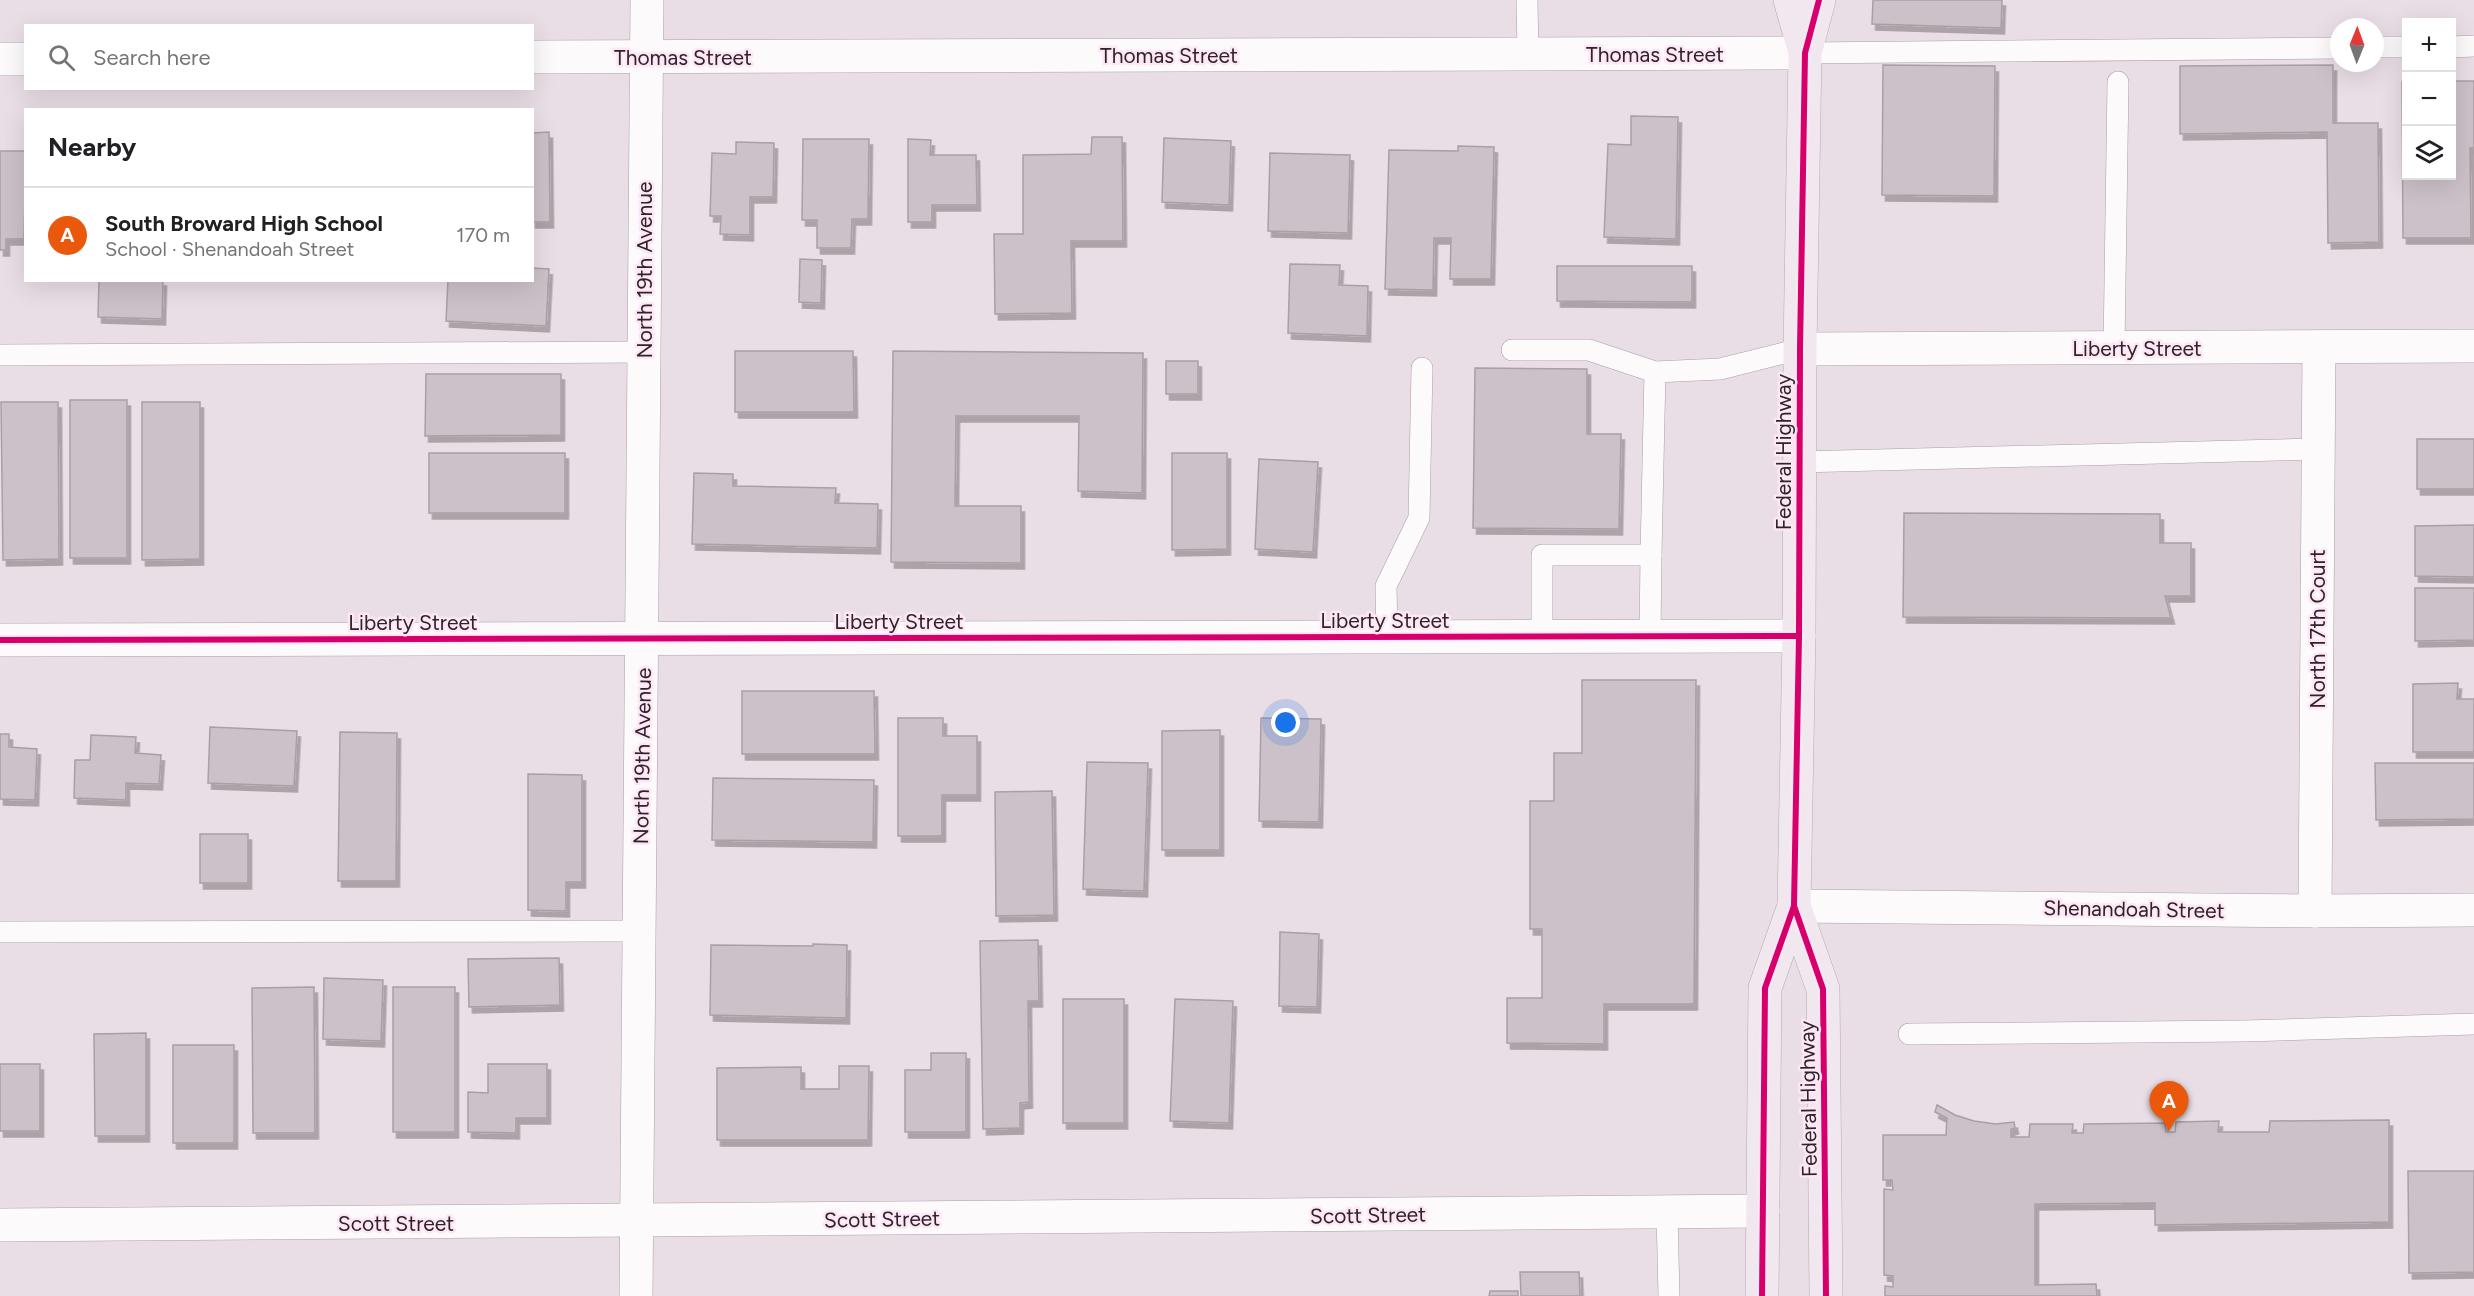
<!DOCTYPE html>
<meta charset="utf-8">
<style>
:root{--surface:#fff;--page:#f6f6f6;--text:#202124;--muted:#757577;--line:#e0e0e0;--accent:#ea580c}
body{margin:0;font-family:Figtree,sans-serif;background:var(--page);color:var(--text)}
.controls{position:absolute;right:18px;top:18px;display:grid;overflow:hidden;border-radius:0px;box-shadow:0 6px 24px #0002}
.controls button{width:54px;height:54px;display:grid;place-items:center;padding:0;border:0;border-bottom:2px solid var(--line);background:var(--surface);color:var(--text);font:30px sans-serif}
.compass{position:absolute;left:2330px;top:18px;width:54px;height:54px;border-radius:50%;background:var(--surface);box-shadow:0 6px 24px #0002;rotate:1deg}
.you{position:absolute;left:1286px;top:723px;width:21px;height:21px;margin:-15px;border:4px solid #fff;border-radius:50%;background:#1a73e8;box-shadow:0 0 0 9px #1a73e833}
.badge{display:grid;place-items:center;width:39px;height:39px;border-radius:50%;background:var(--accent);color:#fff;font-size:20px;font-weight:700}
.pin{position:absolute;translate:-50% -50px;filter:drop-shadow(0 2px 3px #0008)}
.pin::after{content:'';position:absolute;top:32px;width:21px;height:18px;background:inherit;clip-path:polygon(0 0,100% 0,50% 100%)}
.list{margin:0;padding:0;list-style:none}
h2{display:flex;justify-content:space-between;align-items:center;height:78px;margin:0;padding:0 24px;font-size:26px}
h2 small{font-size:20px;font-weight:400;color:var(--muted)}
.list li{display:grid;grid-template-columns:39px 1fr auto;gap:18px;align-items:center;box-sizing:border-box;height:96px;padding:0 24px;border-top:2px solid var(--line)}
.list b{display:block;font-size:22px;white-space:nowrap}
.list p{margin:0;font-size:20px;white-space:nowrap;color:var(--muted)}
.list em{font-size:20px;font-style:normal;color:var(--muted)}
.icon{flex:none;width:33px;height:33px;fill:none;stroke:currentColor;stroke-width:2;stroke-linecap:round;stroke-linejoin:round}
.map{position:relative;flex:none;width:2474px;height:1296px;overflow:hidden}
.search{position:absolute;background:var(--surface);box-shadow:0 6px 24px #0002;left:24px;top:24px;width:510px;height:66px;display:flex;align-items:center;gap:15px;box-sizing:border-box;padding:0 21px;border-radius:0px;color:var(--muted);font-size:22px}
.panel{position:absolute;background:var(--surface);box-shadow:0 6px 24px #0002;left:24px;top:108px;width:510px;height:174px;border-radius:0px}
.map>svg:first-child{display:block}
</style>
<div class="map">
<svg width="2474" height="1296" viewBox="0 0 2474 1296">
<defs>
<filter id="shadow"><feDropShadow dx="3.5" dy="6" stdDeviation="0" flood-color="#0004"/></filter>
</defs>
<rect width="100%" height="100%" fill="#eadee6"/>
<!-- building -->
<g fill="#cdc1c9" stroke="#a99fa6" stroke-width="1.5" filter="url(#shadow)">
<polygon points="1873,0 2002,0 2001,28 1872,24"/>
<polygon points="1883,65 1995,66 1994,196 1882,195"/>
<polygon points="2333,65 2333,123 2378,123 2379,242 2328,243 2327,132 2180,134 2180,66"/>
<polygon points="2452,81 2474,81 2474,148 2470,148 2471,238 2403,238 2402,82 2406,82 2406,176 2452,176"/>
<polygon points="1631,116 1678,117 1676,239 1604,237 1608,144 1631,145"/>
<polygon points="549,132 550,222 532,222 532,133"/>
<polygon points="1092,137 1122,137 1123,241 1071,241 1072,313 995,314 994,234 1023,234 1023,155 1091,154"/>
<polygon points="1164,138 1231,141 1229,205 1162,202"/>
<polygon points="803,139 869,139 868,219 852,219 851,248 817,248 817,220 802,220"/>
<polygon points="908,139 931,140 930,155 976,155 977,205 932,205 932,222 908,222"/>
<polygon points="736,142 774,143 773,197 750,197 750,235 720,234 721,216 710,216 712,153 736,154"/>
<polygon points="1458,146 1494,147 1491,279 1450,279 1451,238 1434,238 1433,290 1385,289 1389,150 1458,151"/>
<polygon points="0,151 26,151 24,239 6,239 6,250 0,250"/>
<polygon points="1270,153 1350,155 1348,233 1268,231"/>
<polygon points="800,259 822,260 821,303 799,302"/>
<polygon points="1290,264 1340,265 1339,285 1368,286 1367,336 1288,333"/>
<polygon points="1557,266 1692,266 1692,302 1557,301"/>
<polygon points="532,268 549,269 546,326 446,321 448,280 532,280"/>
<polygon points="99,280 163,280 162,319 98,317"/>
<polygon points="735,351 853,351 854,412 735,412"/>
<polygon points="893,351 1143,353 1142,493 1078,491 1079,416 956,416 955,506 1021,506 1021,563 891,562"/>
<rect x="1166" y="361" width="32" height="33"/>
<polygon points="1475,368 1587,369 1587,434 1621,434 1619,529 1473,528"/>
<polygon points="426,374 561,374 561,435 425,436"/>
<rect x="70" y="400" width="57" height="158"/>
<polygon points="1,402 58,402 59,559 3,560"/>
<polygon points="142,402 200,402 200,559 142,560"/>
<rect x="2417" y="439" width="57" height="50"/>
<rect x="429" y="453" width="136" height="60"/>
<polygon points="1172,453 1227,453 1227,549 1172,550"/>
<polygon points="1259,459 1318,462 1313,552 1255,549"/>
<polygon points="694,473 733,474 733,486 836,488 835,503 878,504 877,548 692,544"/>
<polygon points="1904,513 2160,514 2160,543 2191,543 2191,596 2165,596 2171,618 1903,617"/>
<polygon points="2474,525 2474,577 2415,576 2415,526"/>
<polygon points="2415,588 2474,588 2474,640 2415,641"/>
<polygon points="1582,680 1696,680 1694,1004 1604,1004 1604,1044 1507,1043 1507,998 1542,998 1542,929 1530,929 1530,801 1554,801 1554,753 1582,753"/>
<polygon points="2458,683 2457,699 2474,699 2474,752 2413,752 2413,684"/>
<polygon points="742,691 874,691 875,754 742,754"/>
<polygon points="898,718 943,718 943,736 977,736 977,795 942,795 942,836 898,836"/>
<polygon points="1261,718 1321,719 1319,822 1259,821"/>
<polygon points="210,727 297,731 294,786 208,783"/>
<polygon points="1220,730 1220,850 1162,850 1162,731"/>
<polygon points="340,732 397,733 396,881 338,881"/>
<polygon points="0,734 9,734 9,747 37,749 35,800 0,799"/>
<polygon points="91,735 136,737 135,753 161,755 159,784 126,783 126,800 74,798 75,760 90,760"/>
<polygon points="1087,762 1148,763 1144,891 1083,889"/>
<polygon points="2375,763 2474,763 2474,819 2376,820"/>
<polygon points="528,774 582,775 582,882 566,882 566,911 528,910"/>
<polygon points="713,778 874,780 873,842 712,840"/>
<polygon points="1052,791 1054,915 996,916 995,792"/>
<rect x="200" y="834" width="48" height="49"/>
<polygon points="1280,932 1319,934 1317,1007 1279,1006"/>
<polygon points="1038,940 1039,1001 1028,1001 1029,1102 1020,1103 1020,1128 983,1129 980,941"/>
<polygon points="813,944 847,945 846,1018 710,1015 711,945 813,946"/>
<polygon points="559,958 560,1005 469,1007 468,959"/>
<polygon points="324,978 383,980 381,1041 323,1039"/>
<polygon points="314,987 315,1133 253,1133 252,988"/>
<rect x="393" y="987" width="62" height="145"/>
<rect x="1063" y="999" width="61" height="124"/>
<polygon points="1175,999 1233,1001 1229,1123 1170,1121"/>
<polygon points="146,1033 146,1136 95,1136 94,1034"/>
<rect x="173" y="1045" width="61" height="98"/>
<polygon points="931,1053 966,1053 966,1132 905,1132 905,1070 931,1070"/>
<rect x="0" y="1064" width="40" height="67"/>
<polygon points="488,1064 547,1064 547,1118 516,1118 516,1133 468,1132 468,1092 488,1093"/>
<polygon points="839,1066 869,1066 868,1140 717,1140 717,1068 801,1067 801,1089 839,1089"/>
<polygon points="1937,1105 1955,1115 1974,1121 1996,1124 2014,1122 2015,1128 2011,1129 2011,1137 2029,1137 2030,1124 2073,1124 2072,1133 2083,1133 2084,1124 2165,1123 2166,1132 2175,1132 2176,1122 2219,1121 2218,1132 2269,1132 2270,1121 2389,1120 2389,1222 2155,1225 2155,1203 2035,1204 2035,1285 2096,1284 2097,1296 1885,1296 1885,1286 1893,1287 1893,1276 1884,1275 1884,1189 1893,1190 1892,1180 1883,1180 1883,1135 1946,1135 1947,1118 1935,1112"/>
<polygon points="2408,1171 2474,1171 2474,1272 2409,1273"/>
<polygon points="1520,1272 1579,1272 1580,1296 1521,1296"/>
<polygon points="1490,1291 1518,1291 1518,1296 1489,1296"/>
</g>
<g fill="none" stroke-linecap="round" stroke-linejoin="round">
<defs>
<g id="lane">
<polyline points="1527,0 1528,54"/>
<polyline points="2375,47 2406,47"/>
<polyline points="2452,47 2474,46"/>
<polyline points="1805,53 2339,48"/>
<polyline points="2114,349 2118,82"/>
<polyline points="1512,350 1589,350 1655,372"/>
<polyline points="0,355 644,352"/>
<polyline points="1799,462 2318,449"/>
<polyline points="1542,636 1542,555 1651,555 1655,372 1720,369 1800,349"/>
<polyline points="1650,636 1651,555"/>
<polyline points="1387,637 1386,586 1419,518 1422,368"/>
<polyline points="0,932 640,931"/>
<polyline points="1909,1034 2245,1031 2474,1024"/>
<polyline points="1667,1212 1669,1296"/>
</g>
<g id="street">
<polyline points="532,57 1805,53"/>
<polyline points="0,59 26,59"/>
<polyline points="1800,349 2474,346"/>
<polyline points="0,640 1799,636"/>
<polyline points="1794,906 2315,911 2474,910"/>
<polyline points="2315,911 2319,347"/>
<polyline points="0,1225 1763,1211"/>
<polyline points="636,1296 647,0"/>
</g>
<g id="primary">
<polyline points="1790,0 1805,52"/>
<polyline points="1794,906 1823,989 1826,1296"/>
<polyline points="1762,1296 1765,988 1794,906 1799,636 1800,349 1805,53 1819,0"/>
</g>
</defs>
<!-- lane casing -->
<use href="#lane" stroke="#a99fa6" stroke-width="22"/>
<!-- street casing -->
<use href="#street" stroke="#a99fa6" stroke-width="34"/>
<!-- primary casing -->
<use href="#primary" stroke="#b8a7b3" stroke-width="34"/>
<!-- lane -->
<use href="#lane" stroke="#fcfafb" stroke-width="21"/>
<!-- street -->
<use href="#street" stroke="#fcfafb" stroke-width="33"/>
<!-- primary -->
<use href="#primary" stroke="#f0e8ee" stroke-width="33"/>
<defs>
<g id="cycleway">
<polyline points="0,640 1799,636"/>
<polyline points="1794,906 1823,989 1826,1296"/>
<polyline points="1762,1296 1765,988 1794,906 1799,636 1800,349 1805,53 1819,0"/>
</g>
</defs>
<!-- cycleway casing -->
<use href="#cycleway" stroke="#fee6f5" stroke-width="10"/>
<!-- cycleway -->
<use href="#cycleway" stroke="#d6006c" stroke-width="6"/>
</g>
<g text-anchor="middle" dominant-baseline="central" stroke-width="5" stroke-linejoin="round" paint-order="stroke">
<!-- street labels -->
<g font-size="21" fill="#2d242a" stroke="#fee6f5">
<text x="1655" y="54">Thomas Street</text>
<text x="1169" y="55">Thomas Street</text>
<text x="683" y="57">Thomas Street</text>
<text transform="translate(644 270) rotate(-90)">North 19th Avenue</text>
<text x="2137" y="348">Liberty Street</text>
<text transform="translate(1783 452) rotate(-90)">Federal Highway</text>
<text x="1385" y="620">Liberty Street</text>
<text x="899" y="621">Liberty Street</text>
<text x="413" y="622">Liberty Street</text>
<text transform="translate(2317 629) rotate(-90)">North 17th Court</text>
<text transform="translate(642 756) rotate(-89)">North 19th Avenue</text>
<text transform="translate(2134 909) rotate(1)">Shenandoah Street</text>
<text transform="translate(1808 1099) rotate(-91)">Federal Highway</text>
<text transform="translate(1368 1215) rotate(-1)">Scott Street</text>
<text transform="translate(882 1219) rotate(-1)">Scott Street</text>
<text x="396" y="1223">Scott Street</text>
</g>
</g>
</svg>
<div class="controls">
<button>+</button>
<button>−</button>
<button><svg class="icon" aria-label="layers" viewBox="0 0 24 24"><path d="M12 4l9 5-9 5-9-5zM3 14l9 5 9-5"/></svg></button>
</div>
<svg class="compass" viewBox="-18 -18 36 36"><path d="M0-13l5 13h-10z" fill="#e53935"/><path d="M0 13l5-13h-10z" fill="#757577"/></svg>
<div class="you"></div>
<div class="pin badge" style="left:2169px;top:1131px">A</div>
<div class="search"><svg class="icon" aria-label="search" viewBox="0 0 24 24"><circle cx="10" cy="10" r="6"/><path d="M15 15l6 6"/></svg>Search here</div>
<section class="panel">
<h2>Nearby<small></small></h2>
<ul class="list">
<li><span class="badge">A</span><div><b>South Broward High School</b><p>School · Shenandoah Street</p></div><em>170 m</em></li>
</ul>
</section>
</div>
